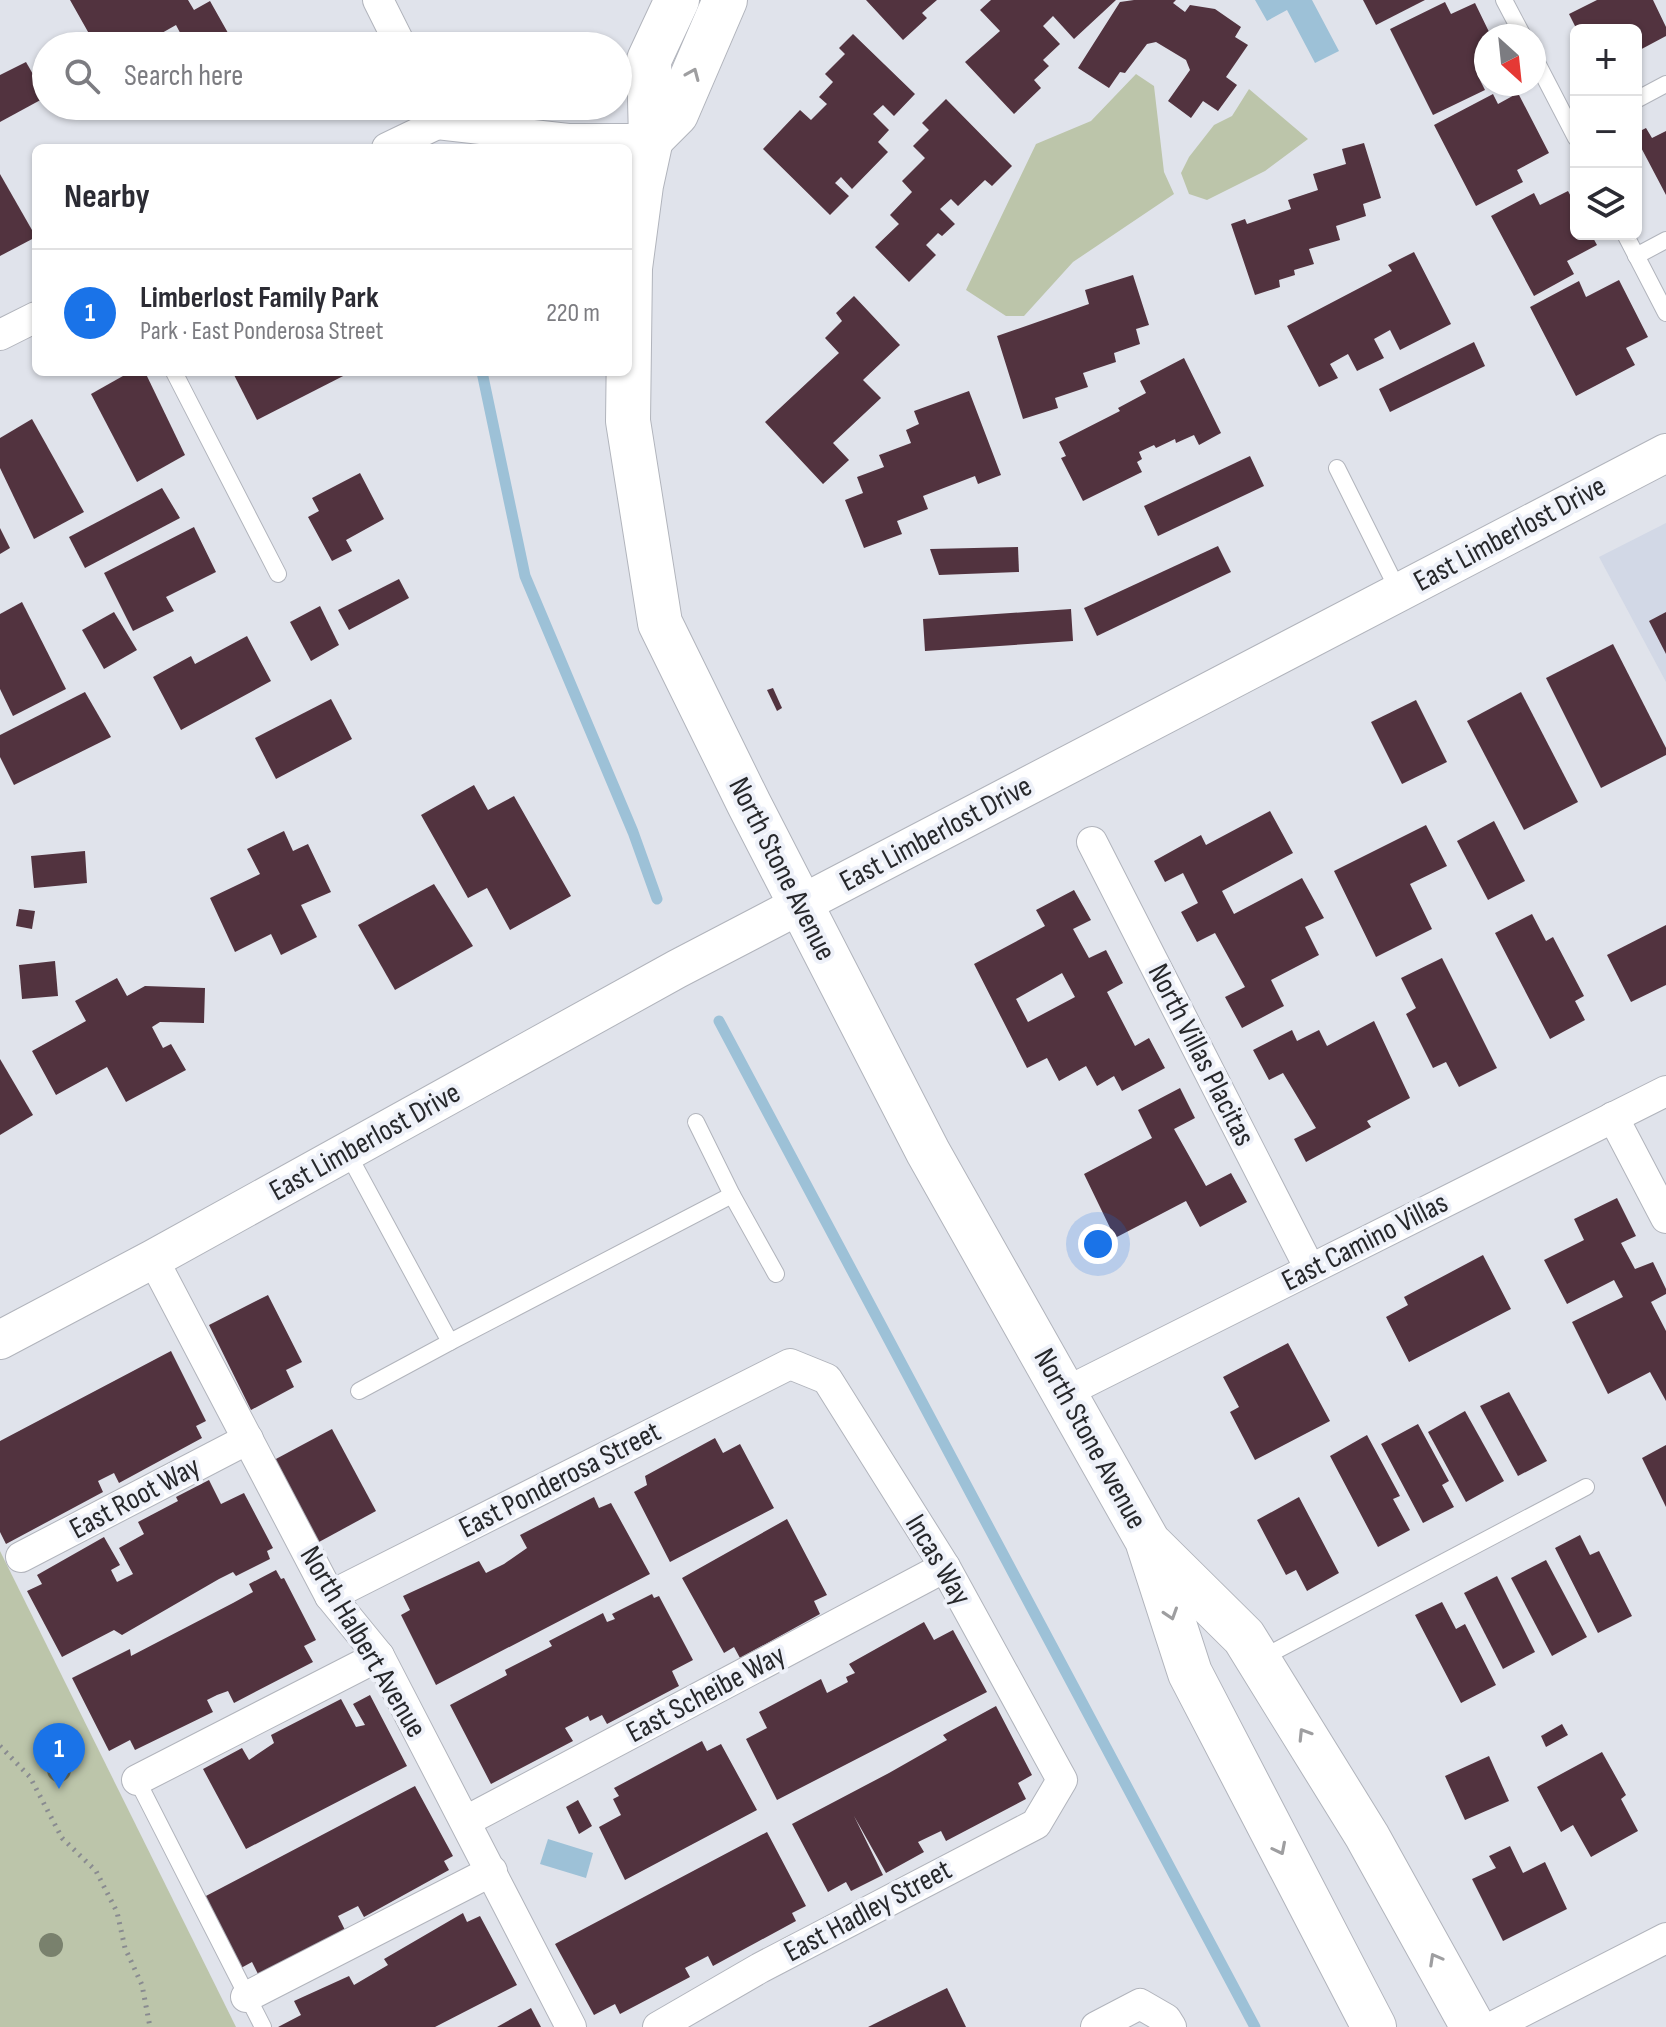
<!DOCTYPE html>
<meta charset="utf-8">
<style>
:root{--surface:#fff;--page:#f2f2f3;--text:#2b2b33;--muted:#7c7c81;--line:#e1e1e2;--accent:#1a73e8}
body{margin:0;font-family:"Sofia Sans Condensed",sans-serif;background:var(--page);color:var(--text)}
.controls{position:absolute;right:24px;top:24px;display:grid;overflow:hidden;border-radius:12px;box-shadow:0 2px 6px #0004}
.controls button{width:72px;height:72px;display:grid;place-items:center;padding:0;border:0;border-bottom:2px solid var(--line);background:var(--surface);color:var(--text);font:40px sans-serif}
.compass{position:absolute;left:1474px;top:24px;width:72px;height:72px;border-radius:50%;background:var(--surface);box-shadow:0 2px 6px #0004;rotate:153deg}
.you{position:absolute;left:1098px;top:1244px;width:28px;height:28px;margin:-20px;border:6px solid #fff;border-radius:50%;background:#1a73e8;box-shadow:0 0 0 12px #1a73e833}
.badge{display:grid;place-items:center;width:52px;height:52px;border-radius:50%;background:var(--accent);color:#fff;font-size:26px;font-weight:700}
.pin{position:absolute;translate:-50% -66px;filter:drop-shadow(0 2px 4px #0008)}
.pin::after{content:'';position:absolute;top:42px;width:28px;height:24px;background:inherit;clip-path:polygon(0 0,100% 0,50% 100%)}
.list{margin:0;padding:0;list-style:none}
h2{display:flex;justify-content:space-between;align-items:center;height:104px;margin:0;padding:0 32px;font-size:34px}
h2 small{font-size:26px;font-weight:400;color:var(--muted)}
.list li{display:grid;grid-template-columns:52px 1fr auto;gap:24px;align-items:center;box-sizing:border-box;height:128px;padding:0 32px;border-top:2px solid var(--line)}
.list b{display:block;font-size:30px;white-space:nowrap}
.list p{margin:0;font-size:26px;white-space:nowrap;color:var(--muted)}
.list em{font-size:26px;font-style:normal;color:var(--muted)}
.icon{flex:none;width:44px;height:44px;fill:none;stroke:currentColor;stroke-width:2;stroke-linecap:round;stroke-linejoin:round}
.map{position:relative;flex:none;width:1666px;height:2027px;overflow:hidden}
.search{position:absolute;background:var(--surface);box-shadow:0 2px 6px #0004;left:32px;top:32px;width:600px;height:88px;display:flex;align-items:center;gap:20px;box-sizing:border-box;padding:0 28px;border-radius:44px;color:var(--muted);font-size:30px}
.panel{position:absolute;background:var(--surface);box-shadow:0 2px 6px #0004;left:32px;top:144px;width:600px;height:232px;border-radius:12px}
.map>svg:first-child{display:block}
</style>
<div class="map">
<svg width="1666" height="2027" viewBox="0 0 1666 2027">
<rect width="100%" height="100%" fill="#e0e3eb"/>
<!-- built -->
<polygon fill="#d2d8e6" points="1666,523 1666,682 1599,557"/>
<!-- green -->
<g fill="#bcc5aa">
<polygon points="1136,74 1154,86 1164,172 1174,194 1073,262 1024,316 1006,316 966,290 1036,144 1091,121"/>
<polygon points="1249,89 1308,139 1265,171 1207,200 1189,194 1181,173 1189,157 1214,125 1232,116"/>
<polygon points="0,1551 236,2027 0,2027"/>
</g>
<!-- water -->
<g fill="#9dc1d7">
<polygon points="1255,0 1312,0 1339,51 1315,63 1287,10 1267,21"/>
<polygon points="548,1839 593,1853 586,1878 540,1864"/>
</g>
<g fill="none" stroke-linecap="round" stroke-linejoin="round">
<!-- stream -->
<g stroke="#9dc1d7" stroke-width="11">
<polyline points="482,372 525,576 633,832 657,899"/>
<polyline points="719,1021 1255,2027"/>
</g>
</g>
<!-- building -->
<g fill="#52333f" fill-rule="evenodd">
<polygon points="70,0 188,0 194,10 210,1 232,40 222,46 187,46 176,25 139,46 96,46"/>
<polygon points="866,0 937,0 922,13 927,18 903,40"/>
<polygon points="991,0 1116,0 1074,39 1053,16 1043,26 1060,44 1043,60 1049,66 1034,80 1041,88 1014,114 965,62 1000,31 980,10"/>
<polygon points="1134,0 1176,0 1173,3 1185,12 1190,5 1215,9 1241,27 1235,37 1248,45 1226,77 1237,85 1218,111 1203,101 1191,118 1168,101 1190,70 1186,60 1156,42 1147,44 1125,73 1120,72 1109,88 1078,68 1120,2"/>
<polygon points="1363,0 1425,0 1376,25"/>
<polygon points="1597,0 1653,0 1666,27 1666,36 1636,52 1636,30 1577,30 1569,14"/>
<polygon points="1445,2 1451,14 1475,3 1491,36 1486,36 1486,70 1477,74 1485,90 1433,115 1390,29"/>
<polygon points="853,34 915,94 894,116 883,105 873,114 889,130 878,142 888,152 852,189 841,177 835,183 849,196 830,215 763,149 800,110 811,120 827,104 819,97 833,82 825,74 845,54 839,48"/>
<polygon points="26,62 46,97 0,122 0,75"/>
<polygon points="1518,93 1549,153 1517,170 1523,182 1476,206 1434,125 1493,94 1498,104"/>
<polygon points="946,99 1012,166 992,186 985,180 958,206 951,199 940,209 955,224 942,236 938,233 926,245 936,255 909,282 875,247 899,224 890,215 912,192 902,181 925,158 913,146 929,130 922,123"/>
<polygon points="1646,128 1652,138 1666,131 1666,195 1636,138 1636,133"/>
<polygon points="1364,143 1381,198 1363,204 1366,216 1336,226 1340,240 1309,249 1314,264 1294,270 1295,275 1279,280 1280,287 1255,295 1231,224 1245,219 1247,224 1291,209 1288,200 1318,190 1313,174 1346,164 1342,149"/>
<polygon points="0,174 36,237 0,256"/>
<polygon points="1568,191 1576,206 1576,234 1591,234 1597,245 1567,261 1574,274 1534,296 1491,216 1534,193 1540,205"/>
<polygon points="1414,252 1451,324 1400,350 1390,330 1374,339 1384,358 1357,371 1348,354 1330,364 1338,378 1319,387 1287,326 1392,271 1388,265"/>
<polygon points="1133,275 1149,325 1136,329 1140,344 1114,353 1116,362 1083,373 1088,387 1055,398 1058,408 1023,419 997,336 1089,304 1085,290"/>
<polygon points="1619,280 1648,337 1626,348 1635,365 1576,396 1530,307 1579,281 1586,297"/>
<polygon points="854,296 900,345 863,380 881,398 833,443 849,460 823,484 765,422 839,353 825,338 842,321 836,313"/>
<polygon points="1474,342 1485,366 1390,412 1379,389"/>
<polygon points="1184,358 1221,433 1199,445 1194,435 1176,443 1175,439 1156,448 1154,445 1139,452 1142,459 1137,462 1142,472 1083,501 1061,458 1066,456 1059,442 1120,411 1118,408 1146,393 1140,381"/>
<polygon points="130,372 145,372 185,455 137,482 91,394"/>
<polygon points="235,372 351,372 257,420 233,373"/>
<polygon points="969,391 1001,475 978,484 975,476 923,496 928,509 897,521 902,534 864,548 845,500 863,493 857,477 884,467 879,455 911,443 906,430 919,424 914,411"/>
<polygon points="32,419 84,512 34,539 0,468 0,438"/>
<polygon points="1250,456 1264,486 1158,536 1144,506"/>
<polygon points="360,473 384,519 346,540 352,551 332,561 308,517 319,511 312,498"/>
<polygon points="162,488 180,518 85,568 69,537"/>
<polygon points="194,527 216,572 166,597 174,611 133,631 104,573"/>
<polygon points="0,528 10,548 0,554"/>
<polygon points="1218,546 1231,572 1097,636 1084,608"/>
<polygon points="1018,547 1019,572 939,575 930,549"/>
<polygon points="399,579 409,598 349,630 338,610"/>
<polygon points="22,602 66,689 13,716 0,689 0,614"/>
<polygon points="320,606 339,645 311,661 290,622"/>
<polygon points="1071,609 1073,641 925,651 923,619"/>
<polygon points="114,612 137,650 104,669 82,630"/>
<polygon points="1666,612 1666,654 1649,621"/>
<polygon points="247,636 271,681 181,730 153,677 191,656 195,664"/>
<polygon points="1613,644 1666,748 1666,755 1601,788 1546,678"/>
<polygon points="773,688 782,708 777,711 767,690"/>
<polygon points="85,692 111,737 14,785 0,757 0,735"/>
<polygon points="1521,692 1578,802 1524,830 1467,721"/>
<polygon points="331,699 352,739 276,779 255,738"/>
<polygon points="1416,700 1447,762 1402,784 1371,722"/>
<polygon points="474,785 488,810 514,796 571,896 510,930 487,888 468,898 421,815"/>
<polygon points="1270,811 1293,853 1222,891 1234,914 1302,878 1324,918 1305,927 1319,955 1271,980 1284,1006 1242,1028 1225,997 1245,987 1215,933 1197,942 1181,912 1198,903 1183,873 1165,882 1154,861 1201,835 1206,845"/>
<polygon points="1494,821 1525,881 1488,900 1457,841"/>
<polygon points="1426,825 1447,866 1410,884 1432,929 1376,957 1334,871"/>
<polygon points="284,831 293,851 308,844 331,892 301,905 317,937 281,955 271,934 235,952 210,898 260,874 247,849"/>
<polygon points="85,851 87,883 34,888 31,856"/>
<polygon points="434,884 473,946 395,990 358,925"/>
<path d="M1074,890l17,30 -18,9 16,29 17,-8 17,33 -16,9 28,54 14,-8 16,30 -43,23 -8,-15 -17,10 -11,-20 -27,15 -12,-23 -20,10 -53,-104 71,-38 -9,-16zM1062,973l13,24 -47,25 -12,-23z"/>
<polygon points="19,909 35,911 32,929 16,926"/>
<polygon points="1532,914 1546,941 1553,937 1584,996 1575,1001 1585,1020 1550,1039 1495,933"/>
<polygon points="1666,925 1666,985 1631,1002 1607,955"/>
<polygon points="1442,958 1497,1068 1459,1087 1446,1062 1433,1068 1406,1014 1416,1008 1401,978"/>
<polygon points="55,961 58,996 22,999 19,965"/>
<polygon points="117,978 127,996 145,986 205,988 204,1023 160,1022 152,1027 163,1048 171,1044 186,1070 126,1102 107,1067 56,1095 32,1051 86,1021 75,1001"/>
<polygon points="1374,1021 1410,1098 1367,1121 1371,1127 1306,1162 1294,1139 1316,1128 1283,1073 1269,1080 1253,1050 1292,1030 1297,1041 1319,1030 1327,1046"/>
<polygon points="0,1059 33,1115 0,1135"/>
<polygon points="1180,1088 1195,1118 1174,1129 1206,1186 1231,1173 1247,1202 1200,1227 1186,1201 1115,1238 1084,1174 1152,1138 1138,1110"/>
<polygon points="1617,1198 1636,1236 1621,1243 1635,1269 1653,1262 1666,1289 1666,1294 1651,1302 1666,1331 1666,1401 1650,1372 1608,1394 1572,1322 1623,1297 1614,1280 1567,1304 1544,1260 1584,1240 1574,1219"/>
<polygon points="1483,1255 1511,1309 1409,1362 1386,1317 1408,1305 1404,1297"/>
<polygon points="268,1295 302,1362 286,1370 294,1387 251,1410 209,1325"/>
<polygon points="1288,1343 1330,1421 1255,1460 1230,1412 1239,1407 1223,1377"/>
<polygon points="171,1351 206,1421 196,1426 202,1438 119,1483 114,1473 98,1481 103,1492 6,1544 0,1532 0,1441"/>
<polygon points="1509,1392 1547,1461 1518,1476 1480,1406"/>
<polygon points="1465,1411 1504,1481 1466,1502 1428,1432"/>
<polygon points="1418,1424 1449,1481 1442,1485 1454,1507 1423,1523 1381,1444"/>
<polygon points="332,1429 376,1511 319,1542 274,1460"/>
<polygon points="1367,1435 1400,1496 1393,1499 1410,1530 1378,1547 1330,1456"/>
<polygon points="715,1438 723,1453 740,1444 774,1508 670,1562 634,1492 647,1485 645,1476"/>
<polygon points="1666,1445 1666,1507 1642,1458"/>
<polygon points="209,1480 221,1504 244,1493 273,1548 267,1551 270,1559 236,1576 233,1572 219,1579 122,1635 114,1630 62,1657 27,1591 42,1584 37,1575 104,1537 120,1565 111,1570 117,1582 133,1574 119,1548 144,1534 138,1522 178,1501 176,1497"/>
<polygon points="594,1497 599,1508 611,1503 650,1574 436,1685 401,1615 410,1610 403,1596 479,1561 486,1573 504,1564 527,1548 520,1535"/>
<polygon points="1299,1497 1339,1573 1307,1591 1296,1570 1286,1575 1257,1520"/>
<polygon points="787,1519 827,1595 814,1601 820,1614 740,1658 734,1647 724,1653 682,1578"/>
<polygon points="1580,1535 1590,1555 1599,1551 1632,1616 1598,1633 1555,1548"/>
<polygon points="1546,1560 1587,1637 1552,1656 1511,1578"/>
<polygon points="276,1570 281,1579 284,1578 316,1640 304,1646 313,1662 234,1703 228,1691 217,1695 207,1700 213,1712 135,1750 130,1740 109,1751 72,1678 130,1649 131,1656 233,1603 253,1592 249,1584"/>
<polygon points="1497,1576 1535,1652 1503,1669 1464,1593"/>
<polygon points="652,1594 654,1598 659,1596 693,1660 672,1671 679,1686 607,1724 602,1715 590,1721 588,1716 565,1728 573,1741 491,1784 450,1705 507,1675 505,1670 552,1646 549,1641 603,1613 607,1622 615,1619 612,1614"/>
<polygon points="1442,1602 1456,1629 1465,1624 1496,1685 1461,1703 1415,1615"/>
<polygon points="924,1622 934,1640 953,1630 987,1692 777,1800 746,1739 767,1728 759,1712 821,1679 827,1693 848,1682 846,1677 855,1673 849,1664"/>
<polygon points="370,1695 407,1766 246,1849 203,1769 242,1748 249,1760 274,1743 271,1735 341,1699 356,1727 365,1725 353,1704"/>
<polygon points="996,1706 1032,1775 1018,1783 1026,1799 946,1841 941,1831 918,1842 924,1852 886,1873 854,1816 883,1875 851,1891 846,1882 828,1892 792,1824 889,1773 947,1740 943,1735"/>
<polygon points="1562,1724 1568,1735 1546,1747 1541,1736"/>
<polygon points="702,1741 707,1751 721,1744 757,1810 625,1880 599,1827 621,1815 613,1799 619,1796 614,1788"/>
<polygon points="1602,1752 1626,1795 1621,1799 1638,1831 1591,1857 1573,1825 1561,1832 1537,1787"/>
<polygon points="1489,1756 1509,1801 1465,1820 1445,1776"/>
<polygon points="415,1786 453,1856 444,1861 449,1870 364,1917 358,1906 338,1916 345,1930 258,1974 252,1962 241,1968 204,1897"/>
<polygon points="578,1800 592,1826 579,1834 566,1807"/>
<polygon points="767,1832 806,1906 792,1913 796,1921 713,1966 708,1956 685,1968 690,1977 620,2014 615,2004 594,2015 555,1944"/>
<polygon points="1510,1846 1523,1873 1545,1862 1567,1909 1503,1941 1472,1879 1496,1868 1489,1856"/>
<polygon points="463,1913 467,1922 480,1916 517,1985 435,2027 278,2027 301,2015 294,2001 349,1976 354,1985 388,1965 384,1959"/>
<polygon points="947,1988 966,2027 868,2027"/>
<polygon points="531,2008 541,2027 497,2027"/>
</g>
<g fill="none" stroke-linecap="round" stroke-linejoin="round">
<defs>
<g id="service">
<polyline points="1504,0 1523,36"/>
<polyline points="1534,57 1576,138"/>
<polyline points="1636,100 1666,84"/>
<polyline points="1625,234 1666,313"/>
<polyline points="1636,256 1666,240"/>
<polyline points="174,372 278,574"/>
<polyline points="1337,468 1399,592"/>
<polyline points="696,1122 732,1195"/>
<polyline points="347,1152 450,1342 732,1195 776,1274"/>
<polyline points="359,1391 450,1342"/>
<polyline points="1260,1659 1586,1487"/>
<polyline points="137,1780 263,2027"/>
</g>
<g id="minor">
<polyline points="378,0 401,46"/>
<polyline points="437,124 568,139 651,139"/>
<polyline points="387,148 437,124"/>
<polyline points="0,335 36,317"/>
<polyline points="1092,842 1310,1269"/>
<polyline points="1613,1117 1666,1218"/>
<polyline points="153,1259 330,1596 379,1656 571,2027"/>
<polyline points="1064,1393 1666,1091"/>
<polyline points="21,1557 248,1439"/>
<polyline points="330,1596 790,1364 827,1379 945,1567 1062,1780 1036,1824 760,1968 658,2027"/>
<polyline points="137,1780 379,1656"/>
<polyline points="466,1821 945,1567"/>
<polyline points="246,1997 492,1871"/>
<polyline points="1096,2027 1140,2004 1166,2019 1171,2027"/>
<polyline points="1492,2027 1666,1938"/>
</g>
<polyline id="tertiary" points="0,1340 153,1259 677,969 1666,453"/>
<g id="secondary">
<polyline points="677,0 649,60 651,139 641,185 630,268 628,421 660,623 749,804 928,1152 1147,1540 1190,1673 1374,2027"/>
<polyline points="651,139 676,114 725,0"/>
<polyline points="1152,1546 1244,1637 1367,1836 1473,2027"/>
</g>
</defs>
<!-- service casing -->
<use href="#service" stroke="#b1b4bc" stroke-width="18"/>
<!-- minor casing -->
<use href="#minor" stroke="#b1b4bc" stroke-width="32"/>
<!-- tertiary casing -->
<use href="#tertiary" stroke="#b1b4bc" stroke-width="40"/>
<!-- secondary casing -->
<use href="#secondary" stroke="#b1b4bc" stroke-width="46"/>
<!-- path -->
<polyline stroke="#898b90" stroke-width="5" stroke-dasharray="2 6" stroke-linecap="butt" points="0,1746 30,1777 62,1838 96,1871 117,1912 125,1948 142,1985 150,2027"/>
<!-- service -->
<use href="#service" stroke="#fff" stroke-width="16"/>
<!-- minor -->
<use href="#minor" stroke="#fff" stroke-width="30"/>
<!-- tertiary -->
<use href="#tertiary" stroke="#fff" stroke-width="38"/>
<!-- secondary -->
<use href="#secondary" stroke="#fff" stroke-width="44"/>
</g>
<!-- trees -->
<g fill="#79816d">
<circle cx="59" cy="1770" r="12"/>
<circle cx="51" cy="1945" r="12"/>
</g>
<!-- one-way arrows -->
<defs><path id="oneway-chevron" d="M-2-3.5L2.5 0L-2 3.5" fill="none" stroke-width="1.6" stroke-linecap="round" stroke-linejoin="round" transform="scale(2)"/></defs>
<g stroke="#9e9ea0">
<use href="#oneway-chevron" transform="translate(693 74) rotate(-67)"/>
<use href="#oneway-chevron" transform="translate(1171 1614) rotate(72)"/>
<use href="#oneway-chevron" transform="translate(1304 1734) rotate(-122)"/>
<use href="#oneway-chevron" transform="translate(1280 1849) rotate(63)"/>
<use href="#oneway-chevron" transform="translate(1435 1959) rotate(-119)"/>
</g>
<g text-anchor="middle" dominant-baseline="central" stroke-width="8" stroke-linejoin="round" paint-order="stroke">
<!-- street labels -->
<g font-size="30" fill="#27282b" stroke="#eef1f9">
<text transform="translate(1510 534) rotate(-28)">East Limberlost Drive</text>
<text transform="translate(936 834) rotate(-28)">East Limberlost Drive</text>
<text transform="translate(782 869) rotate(63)">North Stone Avenue</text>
<text transform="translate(1201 1055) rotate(63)">North Villas Placitas</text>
<text transform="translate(365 1142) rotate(-29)">East Limberlost Drive</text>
<text transform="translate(1365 1242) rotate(-27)">East Camino Villas</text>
<text transform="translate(1090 1439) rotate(61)">North Stone Avenue</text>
<text transform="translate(560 1480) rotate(-27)">East Ponderosa Street</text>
<text transform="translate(135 1498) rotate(-28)">East Root Way</text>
<text transform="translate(938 1560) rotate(59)">Incas Way</text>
<text transform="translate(363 1642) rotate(59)">North Halbert Avenue</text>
<text transform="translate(706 1694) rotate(-28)">East Scheibe Way</text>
<text transform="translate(868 1911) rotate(-28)">East Hadley Street</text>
</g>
</g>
</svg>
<div class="controls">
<button>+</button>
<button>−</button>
<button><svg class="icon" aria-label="layers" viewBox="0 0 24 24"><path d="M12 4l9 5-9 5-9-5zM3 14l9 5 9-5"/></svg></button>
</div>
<svg class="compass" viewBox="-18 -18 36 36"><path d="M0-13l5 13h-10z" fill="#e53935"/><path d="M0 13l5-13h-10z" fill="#7c7c81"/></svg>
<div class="you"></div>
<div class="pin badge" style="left:59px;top:1789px">1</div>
<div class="search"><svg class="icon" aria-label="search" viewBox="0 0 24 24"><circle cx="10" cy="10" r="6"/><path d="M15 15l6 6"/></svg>Search here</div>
<section class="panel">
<h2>Nearby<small></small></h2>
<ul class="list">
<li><span class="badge">1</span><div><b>Limberlost Family Park</b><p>Park · East Ponderosa Street</p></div><em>220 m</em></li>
</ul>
</section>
</div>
